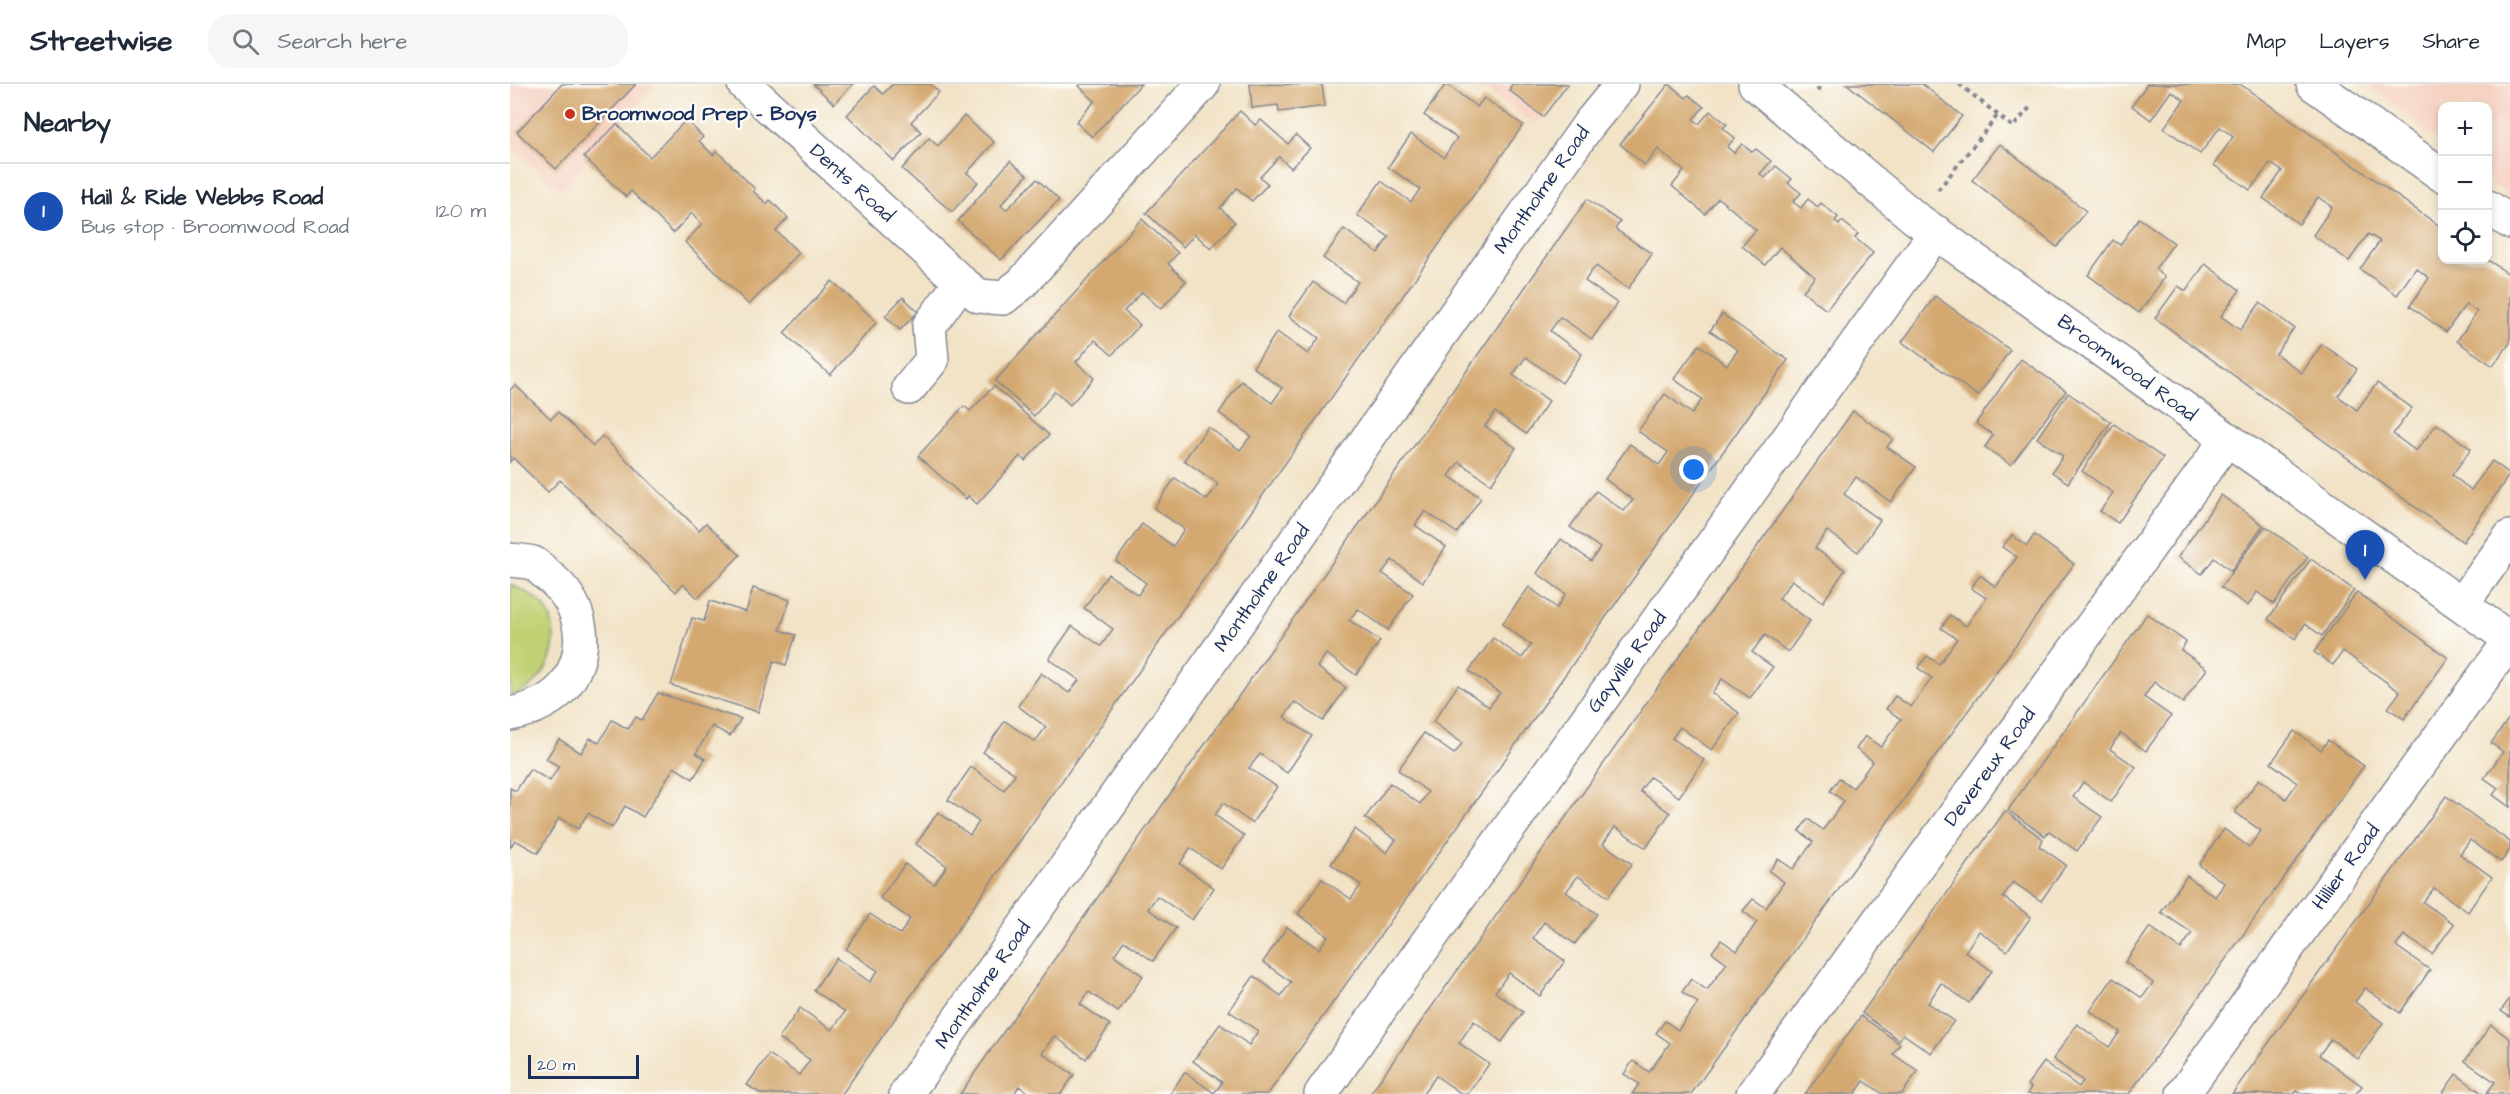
<!DOCTYPE html>
<meta charset="utf-8">
<style>
:root{--surface:#fff;--page:#f6f6f7;--text:#1f2937;--muted:#747a83;--line:#e0e1e3;--accent:#c8321e}
body{margin:0;font-family:"Architects Daughter",sans-serif;background:var(--page);color:var(--text)}
.controls{position:absolute;right:18px;top:18px;display:grid;overflow:hidden;border-radius:12px;box-shadow:0 3px 9px #0003}
.controls button{width:54px;height:54px;display:grid;place-items:center;padding:0;border:0;border-bottom:2px solid var(--line);background:var(--surface);color:var(--text);font:30px sans-serif}
.scale{position:absolute;left:18px;bottom:15px;width:111px;box-sizing:border-box;padding-left:6px;border:3px solid #1b2f5e;border-top:0;font-size:16px;line-height:21px;white-space:nowrap;color:#1b2f5e;-webkit-text-stroke:4px #fdfcf7;paint-order:stroke}
.you{position:absolute;left:1184px;top:386px;width:21px;height:21px;margin:-15px;border:4px solid #fff;border-radius:50%;background:#1a73e8;box-shadow:0 0 0 9px #1a73e833}
.badge{display:grid;place-items:center;width:39px;height:39px;border-radius:50%;background:var(--accent);color:#fff;font-size:20px;font-weight:700}
.pin{position:absolute;translate:-50% -50px;filter:drop-shadow(0 2px 3px #0008)}
.pin::after{content:'';position:absolute;top:32px;width:21px;height:18px;background:inherit;clip-path:polygon(0 0,100% 0,50% 100%)}
.list{margin:0;padding:0;list-style:none}
h2{display:flex;justify-content:space-between;align-items:center;height:78px;margin:0;padding:0 24px;font-size:26px}
h2 small{font-size:20px;font-weight:400;color:var(--muted)}
.list li{display:grid;grid-template-columns:39px 1fr auto;gap:18px;align-items:center;box-sizing:border-box;height:96px;padding:0 24px;border-top:2px solid var(--line)}
.list b{display:block;font-size:22px;white-space:nowrap}
.list p{margin:0;font-size:20px;white-space:nowrap;color:var(--muted)}
.list em{font-size:20px;font-style:normal;color:var(--muted)}
.icon{flex:none;width:33px;height:33px;fill:none;stroke:currentColor;stroke-width:2;stroke-linecap:round;stroke-linejoin:round}
.map{position:relative;flex:none;width:2000px;height:1010px;overflow:hidden}
header{display:flex;align-items:center;gap:36px;box-sizing:border-box;height:84px;padding:0 30px;background:var(--surface);border-bottom:2px solid var(--line)}
header strong{font-size:28px}
nav{display:flex;gap:33px;margin-inline-start:auto;font-size:21px}
.search{width:420px;height:54px;background:var(--page);display:flex;align-items:center;gap:15px;box-sizing:border-box;padding:0 21px;border-radius:24px;color:var(--muted);font-size:22px}
main{display:flex}
aside{flex:1;background:var(--surface)}
.map>svg:first-child{display:block}
</style>
<header>
<strong>Streetwise</strong>
<div class="search"><svg class="icon" aria-label="search" viewBox="0 0 24 24"><circle cx="10" cy="10" r="6"/><path d="M15 15l6 6"/></svg>Search here</div>
<nav><a>Map</a><a>Layers</a><a>Share</a></nav>
</header>
<main>
<aside>
<h2>Nearby<small></small></h2>
<ul class="list">
<li><span class="badge" style="background:#1a4fb4">1</span><div><b>Hail &amp; Ride Webbs Road</b><p>Bus stop · Broomwood Road</p></div><em>120 m</em></li>
</ul>
</aside>
<div class="map">
<svg width="2000" height="1010" viewBox="0 0 2000 1010">
<rect width="100%" height="100%" fill="#fdfcf7"/>
<filter id="ink" filterUnits="userSpaceOnUse"><feTurbulence type="fractalNoise" baseFrequency=".0167" numOctaves="2"/><feDisplacementMap in="SourceGraphic" scale="12" xChannelSelector="R" yChannelSelector="G"/><feConvolveMatrix kernelMatrix="1 2 1 2 8 2 1 2 1" color-interpolation-filters="sRGB"/></filter>
<filter id="wash" filterUnits="userSpaceOnUse"><feTurbulence type="fractalNoise" baseFrequency=".008" numOctaves="4" result="noise"/><feDisplacementMap in="SourceGraphic" scale="24" xChannelSelector="R" yChannelSelector="G"/><feGaussianBlur stdDeviation="1.35" result="paint"/><feColorMatrix in="noise" values="0 0 0 0 0 0 0 0 0 0 0 0 0 0 0 0 0 1.4 0 .05"/><feComposite in="paint" operator="in"/></filter>
<g filter="url(#wash)">
<rect width="100%" height="100%" fill="#f2e3c7"/>
<!-- built -->
<g fill="#f6d2c3">
<polygon points="0,0 146,0 51,107 0,61"/>
<polygon points="968,0 1058,0 1027,42"/>
<polygon points="1858,0 2000,0 2000,109 1998,112 1978,96 1978,22 1932,22 1932,60"/>
</g>
<!-- green -->
<path fill="#c0d173" stroke="#6e8068" stroke-width="1.5" d="M0,500c14,7 29,13 37,27 18,31 -1,77 -37,85z"/>
<g id="blocks">
<!-- building -->
<g fill="#d4a971">
<polygon points="52,0 126,0 46,85 7,48"/>
<polygon points="303,0 343,0 324,20"/>
<polygon points="383,0 420,0 429,8 401,38 411,48 384,77 337,31 364,2 373,10"/>
<polygon points="571,0 631,0 582,53 566,38 585,17 569,2"/>
<polygon points="740,0 812,1 815,22 769,28 768,21 742,24"/>
<polygon points="936,0 967,23 974,14 1013,41 332,1010 251,1010 237,1001 259,970 289,991 300,976 269,954 290,924 322,946 335,928 304,906 326,874 360,898 368,887 336,865 360,830 390,850 395,843 400,835 370,814 395,780 424,800 437,782 406,760 428,728 460,751 469,738 438,716 461,683 494,706 505,690 473,668 495,637 525,658 536,643 508,622 531,589 559,609 569,596 539,575 562,542 591,562 603,545 574,524 598,490 628,511 636,499 606,477 632,440 663,462 668,455 674,445 644,424 665,394 697,416 708,400 674,376 698,343 730,366 741,352 709,329 731,297 762,319 769,309 772,304 743,283 767,248 798,270 809,254 779,232 803,198 833,219 848,198 813,174 834,145 868,169 874,160 879,153 847,131 871,97 901,118 910,105 878,83 901,50 934,73 947,54 914,31"/>
<polygon points="1002,0 1058,0 1033,33 999,6"/>
<polygon points="1159,0 1176,14 1179,11 1194,23 1183,35 1189,40 1200,27 1217,40 1213,44 1225,54 1217,63 1224,69 1232,60 1242,68 1246,65 1261,77 1250,90 1255,94 1266,82 1282,95 1278,99 1291,109 1283,118 1291,124 1298,115 1308,123 1311,119 1328,133 1325,137 1329,141 1332,137 1348,150 1345,154 1363,169 1316,226 1293,207 1305,193 1270,163 1255,181 1232,162 1246,146 1224,127 1208,114 1195,130 1162,102 1174,87 1148,65 1135,81 1110,60"/>
<polygon points="1337,0 1412,0 1452,32 1424,68"/>
<polygon points="1637,0 1730,0 1932,144 1932,176 1978,176 2000,191 2000,259 1983,282 1947,257 1967,228 1956,220 1936,248 1900,222 1919,194 1906,184 1887,211 1850,185 1870,157 1858,150 1839,177 1803,151 1822,123 1808,113 1789,140 1753,114 1772,87 1760,79 1740,106 1704,81 1723,53 1717,48 1710,43 1690,70 1654,44 1674,16 1661,7 1641,36 1622,22"/>
<polygon points="730,27 745,41 751,36 778,60 786,51 800,64 781,84 769,73 750,93 758,100 742,117 727,104 710,124 725,138 701,165 685,150 673,163 636,129"/>
<polygon points="454,32 484,58 457,89 468,98 442,128 392,85 419,54 428,62"/>
<polygon points="176,36 193,53 189,57 203,71 207,67 245,105 243,107 257,120 260,116 278,134 266,147 289,169 239,221 175,158 192,140 182,129 163,149 121,107 116,113 74,73 107,40 140,73"/>
<polygon points="1490,60 1576,127 1547,163 1462,96"/>
<polygon points="500,77 517,91 491,121 496,126 527,95 549,116 491,176 448,137"/>
<polygon points="1077,115 1110,138 1105,145 1142,170 1118,205 1086,182 1080,189 1075,197 1107,219 1082,255 1050,233 1040,247 1072,270 1052,299 1016,273 1007,285 1003,291 1039,317 1016,350 985,328 975,342 1006,364 981,400 949,378 939,392 971,414 947,449 915,427 905,441 936,463 913,498 882,476 872,489 903,510 878,546 848,525 839,536 870,557 846,591 816,570 807,583 836,604 813,637 785,618 774,633 802,652 777,689 750,670 739,684 767,703 742,739 713,719 705,731 734,752 711,785 680,764 670,780 704,804 682,836 647,812 638,825 666,844 643,877 614,857 604,871 633,892 608,928 579,908 576,911 570,920 600,941 576,975 544,952 532,969 564,991 551,1010 520,1010 509,1002 504,1010 450,1010"/>
<polygon points="1629,134 1664,159 1645,185 1655,193 1629,229 1578,191 1603,156 1610,161"/>
<polygon points="632,135 668,169 658,180 676,197 651,225 632,208 614,227 630,241 602,271 585,256 566,278 584,294 560,321 545,307 524,332 485,297"/>
<polygon points="1695,180 1730,206 1711,232 1730,246 1750,219 1784,244 1766,270 1792,289 1812,260 1847,285 1828,312 1847,326 1867,299 1902,324 1883,350 1906,367 1927,340 1961,365 1942,391 1961,406 1982,377 2000,390 1953,458 1645,234 1668,202 1676,207"/>
<polygon points="322,197 367,238 320,291 274,249"/>
<polygon points="1425,212 1500,266 1468,312 1392,258"/>
<polygon points="393,213 408,228 390,246 375,232"/>
<polygon points="1212,230 1278,276 1208,375 758,1010 660,1010 675,988 704,1009 709,1003 712,998 683,977 710,940 739,961 748,947 719,927 744,892 771,912 781,898 753,878 777,843 809,865 813,859 818,852 788,830 812,795 841,815 851,801 821,780 845,745 877,769 882,761 886,756 855,734 880,699 910,720 918,708 888,686 914,649 944,670 949,664 952,659 923,638 948,601 979,623 990,609 959,587 983,554 1012,574 1021,561 992,540 1019,503 1047,524 1056,510 1027,489 1051,455 1081,477 1090,464 1060,443 1086,407 1114,427 1123,416 1095,395 1120,360 1149,381 1154,374 1158,368 1128,347 1155,310 1182,330 1192,315 1164,295 1189,261 1217,281 1228,266 1200,247"/>
<polygon points="1511,275 1556,307 1501,381 1475,363 1483,351 1466,339"/>
<polygon points="5,301 41,335 48,328 83,362 92,352 189,446 196,439 230,471 188,514 173,500 166,508 50,396 38,408 3,374 0,378 0,306"/>
<polygon points="484,302 539,351 515,377 510,372 467,420 458,412 456,415 408,372 454,322 460,327"/>
<polygon points="1558,309 1601,338 1558,399 1542,388 1553,372 1527,354"/>
<polygon points="1343,327 1383,355 1377,363 1406,383 1381,418 1346,393 1334,410 1370,436 1348,468 1317,447 1305,464 1335,486 1313,518 1282,496 1269,514 1300,537 1278,568 1255,551 1242,568 1263,583 1240,614 1212,595 1202,609 1229,629 1202,666 1170,643 1162,654 1194,676 1169,713 1140,693 1130,707 1160,729 1136,764 1105,743 1093,760 1122,780 1098,813 1068,792 1056,808 1087,830 1065,860 1034,838 1023,854 1055,877 1030,912 999,889 985,908 1013,928 992,958 964,937 949,959 979,980 958,1010 952,1010 926,992 913,1010 860,1010"/>
<polygon points="1604,340 1653,374 1608,439 1590,427 1603,409 1572,387"/>
<polygon points="1711,411 1753,441 1721,487 1704,474 1692,490 1668,473"/>
<polygon points="1755,442 1798,473 1764,520 1747,508 1738,522 1711,503"/>
<polygon points="1502,451 1517,462 1524,451 1564,480 1181,1010 1122,1010 1129,1000 1114,990 1123,977 1139,988 1160,959 1146,949 1155,937 1168,946 1188,919 1172,908 1181,895 1197,906 1217,879 1202,868 1211,856 1227,867 1247,838 1233,827 1243,815 1256,824 1274,798 1259,787 1268,775 1283,785 1303,758 1289,747 1298,735 1313,746 1334,717 1320,707 1329,694 1343,704 1363,677 1346,665 1355,652 1371,663 1391,635 1376,625 1385,612 1401,623 1422,594 1408,584 1417,572 1429,580 1447,555 1431,544 1440,531 1456,542 1476,514 1461,504 1470,491 1486,503 1507,473 1492,463"/>
<polygon points="1801,475 1844,506 1812,552 1795,540 1785,555 1758,535"/>
<polygon points="243,504 280,516 270,546 286,551 276,581 264,577 248,628 161,601 182,534 194,537 200,517 236,528"/>
<polygon points="1847,508 1938,574 1894,635 1878,624 1890,608 1833,567 1823,581 1804,568"/>
<polygon points="1637,530 1676,558 1671,566 1697,585 1673,619 1644,598 1634,613 1661,632 1636,667 1611,649 1605,657 1600,665 1626,683 1601,718 1573,698 1563,713 1592,733 1567,767 1539,747 1535,752 1498,726"/>
<polygon points="148,609 231,635 220,652 202,642 186,669 195,675 183,695 164,683 133,733 115,722 102,744 78,729 68,745 49,734 28,769 5,756 0,764 0,704 6,707 20,685 40,697 49,682 36,675 49,655 71,669 80,654 89,659 102,636 118,645 126,633 132,636"/>
<polygon points="2000,633 2000,723 1983,711 1988,704 1974,694 1993,668 1981,659"/>
<polygon points="1784,647 1811,666 1818,656 1854,682 1619,1010 1517,1010 1521,1003 1517,1001 1534,978 1569,1003 1573,997 1543,975 1567,940 1599,963 1610,948 1580,927 1603,894 1632,914 1643,899 1615,878 1640,843 1671,865 1682,849 1651,828 1677,792 1705,813 1710,806 1714,799 1689,781 1714,745 1739,763 1751,747 1725,728 1749,695 1776,715 1787,699 1761,679"/>
<polygon points="1936,712 2000,758 2000,766 1991,778 1960,756 1950,770 1982,793 1958,828 1924,804 1913,818 1944,840 1922,870 1894,851 1886,862 1920,886 1890,929 1855,904 1845,918 1873,939 1848,975 1821,955 1809,971 1852,1002 1846,1010 1791,1010 1786,1007 1785,1010 1722,1010"/>
<polygon points="1495,727 1533,755 1529,762 1556,781 1531,817 1503,798 1493,813 1521,833 1497,867 1469,847 1455,868 1482,887 1459,919 1431,899 1418,919 1444,937 1421,969 1393,950 1389,956 1352,929"/>
<polygon points="2000,914 2000,933 1991,927"/>
<polygon points="1351,932 1390,960 1383,970 1408,987 1392,1010 1373,1010 1354,997 1345,1010 1295,1010"/>
<polygon points="1981,941 2000,955 2000,1010 1976,1010 1985,998 1955,977"/>
<polygon points="1946,990 1973,1010 1932,1010"/>
</g>
</g>
</g>
<g filter="url(#ink)">
<use href="#blocks" fill-opacity="0" stroke="#868992" stroke-width="1.5"/>
<g fill="none" stroke-linecap="round" stroke-linejoin="round">
<defs>
<g id="street">
<polyline points="234,0 451,198 469,212 493,214 511,200 693,0"/>
<polyline points="1803,0 1932,91"/>
<polyline points="1978,123 2000,138"/>
<polyline points="399,304 422,276 419,242 451,198"/>
<path d="M0,476c7,1 16,1 23,3 5,3 10,8 14,12 33,25 45,68 21,106 -12,19 -37,29 -58,33"/>
<polyline points="1952,520 2000,453"/>
<polyline points="396,1010 1079,40 1112,0"/>
<polyline points="811,1010 886,902 1426,148"/>
<polyline points="1243,1010 1705,372 1715,354"/>
<polyline points="1673,1010 1887,711 2000,557"/>
</g>
<polyline id="secondary" points="1245,0 1405,134 2000,555"/>
</defs>
<!-- street casing -->
<use href="#street" stroke="#868992" stroke-width="36"/>
<!-- secondary casing -->
<use href="#secondary" stroke="#868992" stroke-width="36"/>
<!-- path -->
<g stroke="#868992" stroke-width="4" stroke-dasharray="4.5 4.5" stroke-linecap="butt">
<polyline points="1449,0 1503,43 1522,21"/>
<polyline points="1307,7 1313,0"/>
<polyline points="1428,106 1487,32"/>
</g>
<!-- street -->
<use href="#street" stroke="#fff" stroke-width="33"/>
<!-- secondary -->
<use href="#secondary" stroke="#fff" stroke-width="33"/>
</g>
</g>
<!-- markers -->
<circle fill="#c8321e" stroke="#fdfcf7" stroke-width="2" cx="60" cy="30" r="6"/>
<g text-anchor="middle" dominant-baseline="central" stroke-width="5" stroke-linejoin="round" paint-order="stroke">
<!-- poi labels -->
<g font-size="20" font-weight="bold" fill="#1b2f5e" stroke="#fdfcf7" text-anchor="start">
<text x="72" y="30">Broomwood Prep - Boys</text>
</g>
<!-- street labels -->
<g font-size="20" fill="#1b2f5e" stroke="#fdfcf7">
<text transform="translate(342 99) rotate(42)">Dents Road</text>
<text transform="translate(1032 106) rotate(-55)">Montholme Road</text>
<text transform="translate(1617 284) rotate(36)">Broomwood Road</text>
<text transform="translate(752 504) rotate(-55)">Montholme Road</text>
<text transform="translate(1117 578) rotate(-54)">Gayville Road</text>
<text transform="translate(1480 683) rotate(-54)">Devereux Road</text>
<text transform="translate(1836 783) rotate(-54)">Hillier Road</text>
<text transform="translate(473 901) rotate(-55)">Montholme Road</text>
</g>
</g>
</svg>
<div class="controls">
<button>+</button>
<button>−</button>
<button><svg class="icon" aria-label="locate" viewBox="0 0 24 24"><circle cx="12" cy="12" r="6"/><path d="M12 2v4M12 18v4M2 12h4M18 12h4"/></svg></button>
</div>
<div class="scale">20 m</div>
<div class="you"></div>
<div class="pin badge" style="left:1855px;top:496px;background:#1a4fb4">1</div>
</div>
</main>
